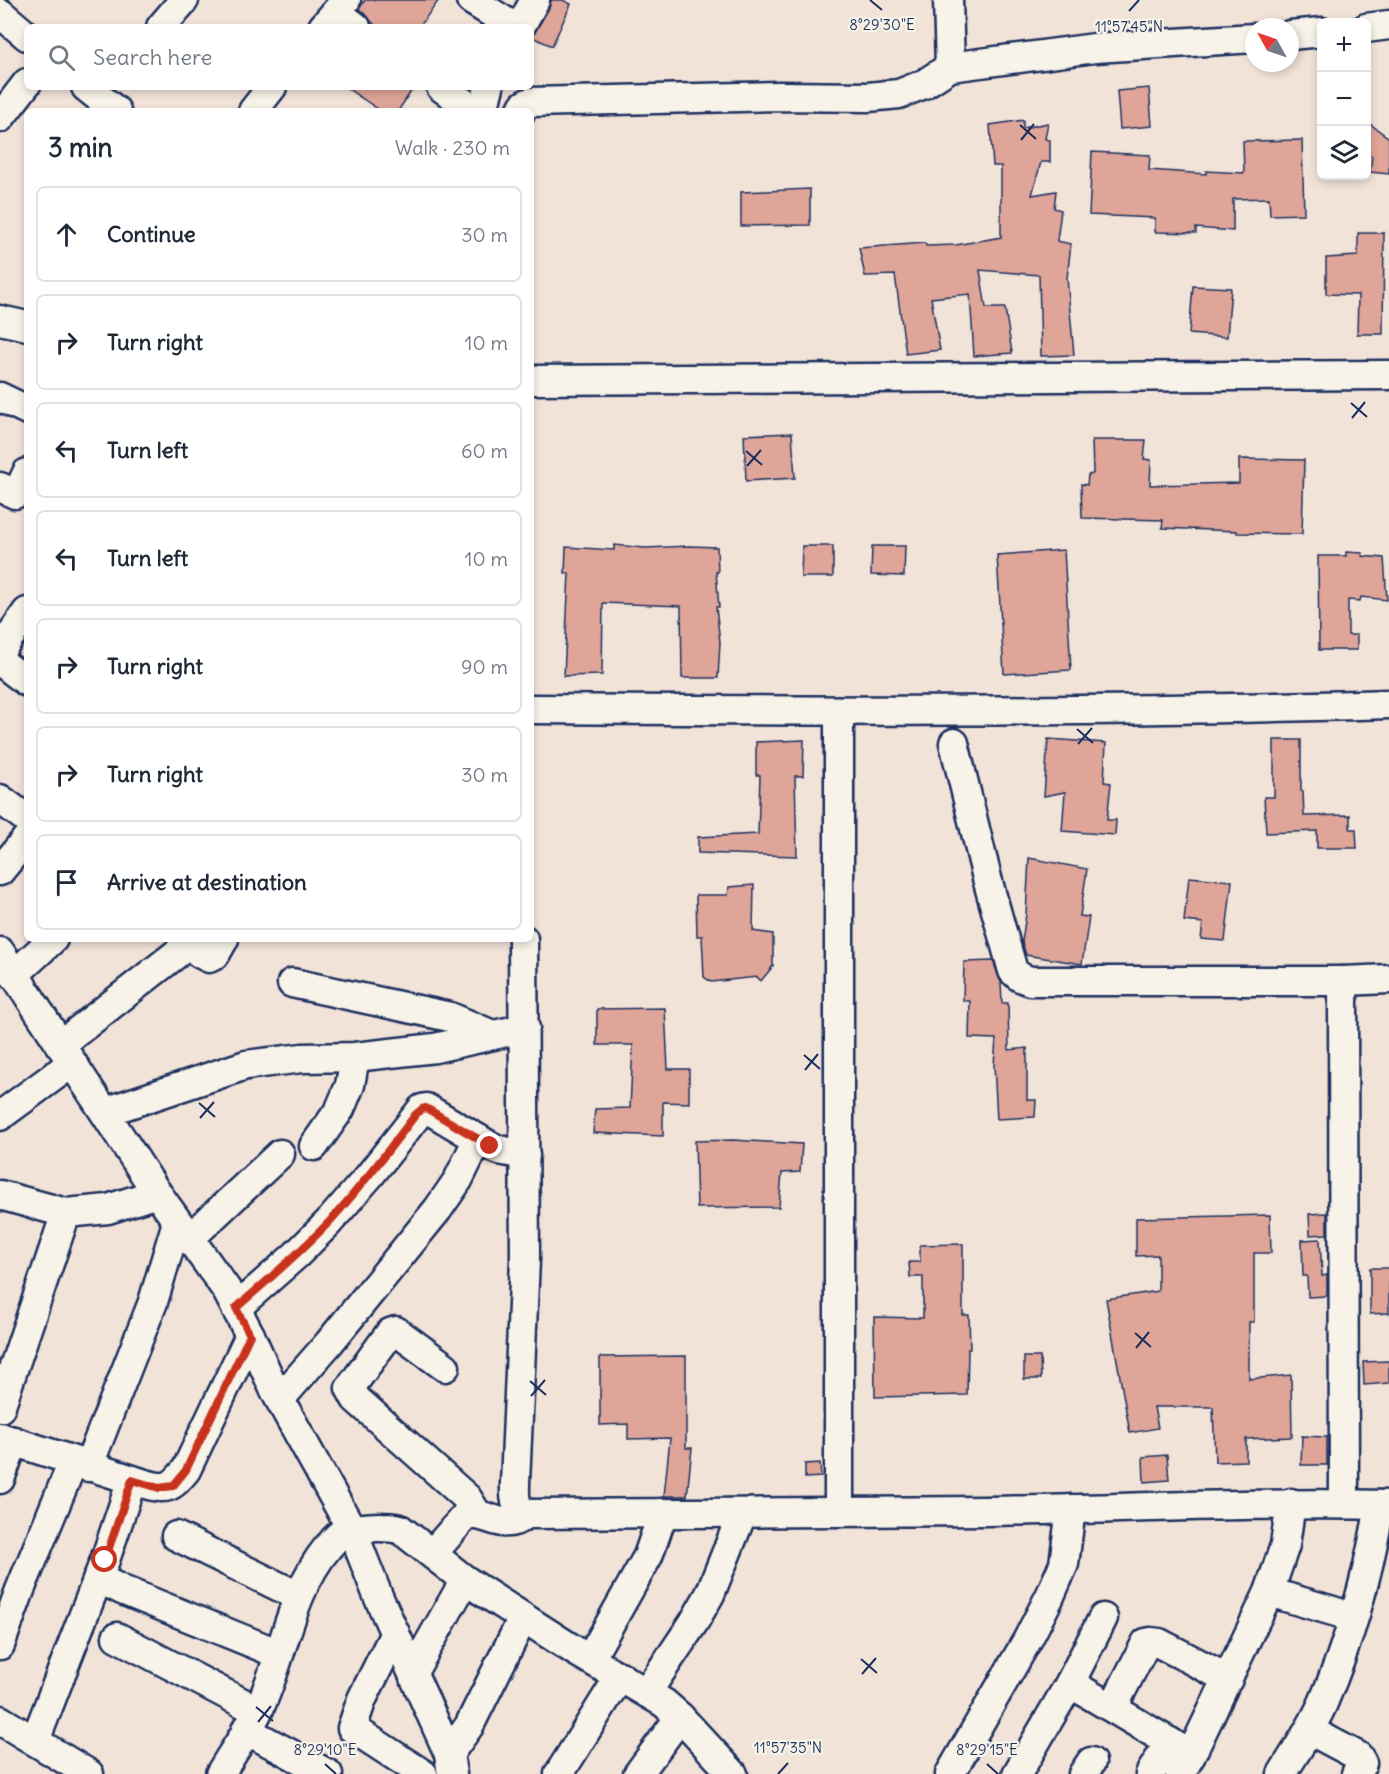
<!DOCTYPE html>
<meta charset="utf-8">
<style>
:root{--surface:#fff;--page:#f2f2f3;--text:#1f2937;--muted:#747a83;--line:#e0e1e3}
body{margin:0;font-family:Delius,sans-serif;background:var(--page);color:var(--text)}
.controls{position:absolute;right:18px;top:18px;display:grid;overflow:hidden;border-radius:9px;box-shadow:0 3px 9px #0003}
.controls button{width:54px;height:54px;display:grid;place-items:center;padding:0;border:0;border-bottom:2px solid var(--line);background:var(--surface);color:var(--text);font:30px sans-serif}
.compass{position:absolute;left:1245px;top:18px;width:54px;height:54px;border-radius:50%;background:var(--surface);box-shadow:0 3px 9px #0003;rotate:310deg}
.stop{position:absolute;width:18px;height:18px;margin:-14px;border:4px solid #c8321e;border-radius:50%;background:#fff}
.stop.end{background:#c8321e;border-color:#fff;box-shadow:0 2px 6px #0008}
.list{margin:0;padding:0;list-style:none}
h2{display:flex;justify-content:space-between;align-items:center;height:78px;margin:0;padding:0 24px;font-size:26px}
h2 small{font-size:20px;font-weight:400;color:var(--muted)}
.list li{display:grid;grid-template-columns:39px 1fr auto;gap:18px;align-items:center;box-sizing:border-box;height:96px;margin:0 12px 12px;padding:0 12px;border:2px solid var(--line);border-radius:9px}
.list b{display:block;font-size:22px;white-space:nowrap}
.list em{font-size:20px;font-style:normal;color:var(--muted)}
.icon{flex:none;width:33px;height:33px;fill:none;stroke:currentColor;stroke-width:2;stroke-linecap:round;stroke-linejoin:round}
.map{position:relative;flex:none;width:1389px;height:1774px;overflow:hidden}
.search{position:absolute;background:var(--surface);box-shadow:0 3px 9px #0003;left:24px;top:24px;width:510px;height:66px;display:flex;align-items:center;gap:15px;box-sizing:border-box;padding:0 21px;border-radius:9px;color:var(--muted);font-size:22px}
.panel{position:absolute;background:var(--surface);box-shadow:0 3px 9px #0003;left:24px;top:108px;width:510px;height:834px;border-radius:9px}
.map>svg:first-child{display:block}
</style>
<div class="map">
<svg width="1389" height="1774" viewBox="0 0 1389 1774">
<rect width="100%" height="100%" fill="#f2e3d8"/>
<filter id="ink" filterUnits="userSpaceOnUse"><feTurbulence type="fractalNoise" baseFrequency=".0167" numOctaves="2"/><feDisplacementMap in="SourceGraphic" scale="12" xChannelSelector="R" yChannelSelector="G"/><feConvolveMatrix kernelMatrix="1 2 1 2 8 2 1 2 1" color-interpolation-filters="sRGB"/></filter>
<g filter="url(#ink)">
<!-- building -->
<g fill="#dea598" stroke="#1b2f5e" stroke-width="1.5">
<polygon points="365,0 439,0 419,27 377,27 359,9"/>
<polygon points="551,0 563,0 571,4 552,46 532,37 549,8"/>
<polygon points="345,87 414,87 398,111 381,111"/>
<polygon points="1149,88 1152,126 1120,129 1117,91"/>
<polygon points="1023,120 1023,128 1048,123 1045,139 1050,140 1050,162 1041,162 1032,195 1056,191 1054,208 1061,210 1057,241 1071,244 1067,278 1074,355 1041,356 1039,275 980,270 986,308 1005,308 1012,353 974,356 970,294 931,298 940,350 906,354 895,275 865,276 859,248 925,243 926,246 956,245 1001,237 1001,166 993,166 990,125"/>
<polygon points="1366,121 1389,138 1389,174 1370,172 1372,156 1366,155"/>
<polygon points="1302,140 1304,214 1270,215 1269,198 1233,199 1233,231 1196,228 1196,233 1155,232 1155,218 1089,215 1092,152 1150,155 1149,170 1206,174 1206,171 1244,173 1243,141"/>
<polygon points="810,189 810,225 741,226 741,192"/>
<polygon points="1358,233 1384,233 1383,334 1357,334 1358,295 1326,294 1326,258 1358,256"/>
<polygon points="1193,286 1231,288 1227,337 1189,334"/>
<polygon points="792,433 795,478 746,481 744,435"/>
<polygon points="1092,440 1146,440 1144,459 1151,460 1150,485 1239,483 1239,459 1304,460 1302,534 1237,533 1237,531 1162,528 1163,520 1082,518 1081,484 1087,485 1088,475 1093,474"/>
<polygon points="614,545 645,548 690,546 717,547 718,572 716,572 719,607 716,607 720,642 718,678 682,678 681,606 603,603 602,675 564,676 569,573 565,573 566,547 614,550"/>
<polygon points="802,546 833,546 833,577 801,577"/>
<polygon points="872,546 905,546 904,576 871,575"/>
<polygon points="1064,550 1071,670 1004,674 997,555"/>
<polygon points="1346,552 1363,553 1362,556 1384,558 1387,600 1361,597 1360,601 1348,600 1348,635 1357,635 1357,650 1319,650 1318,556 1346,556"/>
<polygon points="1048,739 1106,743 1104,782 1111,783 1107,820 1116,820 1115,835 1062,831 1065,792 1044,796"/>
<polygon points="804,740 803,776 795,776 797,856 698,853 698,837 758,834 760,775 756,775 756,742"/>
<polygon points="1274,740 1301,740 1301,791 1303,791 1304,816 1350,815 1350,829 1356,829 1357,848 1317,848 1317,831 1266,833 1264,797 1274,797"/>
<polygon points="1029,858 1087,869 1080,916 1089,917 1082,964 1026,955 1022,942 1026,914"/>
<polygon points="1189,877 1232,881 1225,941 1201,939 1203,923 1184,921"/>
<polygon points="754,885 753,931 773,934 773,966 761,981 757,977 711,982 704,977 702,936 697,936 696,895 728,895 729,887"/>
<polygon points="993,961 1001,982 1002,1003 1008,1003 1009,1050 1027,1048 1027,1100 1036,1100 1035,1117 997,1119 994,1065 996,1039 969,1038 970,1001 963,1001 964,962"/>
<polygon points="665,1008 668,1069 689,1069 689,1103 663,1102 663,1136 593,1133 595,1109 630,1108 633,1045 597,1045 597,1009"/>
<polygon points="733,1140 802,1144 800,1172 782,1173 779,1207 697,1208 695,1141"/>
<polygon points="1327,1213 1327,1234 1310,1235 1309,1214"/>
<polygon points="1270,1215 1271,1253 1254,1253 1254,1322 1249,1322 1249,1379 1291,1375 1292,1437 1246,1439 1246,1461 1215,1462 1213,1407 1154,1407 1158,1428 1130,1433 1106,1299 1158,1291 1158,1255 1136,1256 1136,1218"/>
<polygon points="1320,1239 1322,1276 1327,1275 1327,1296 1308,1297 1307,1276 1303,1276 1302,1240"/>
<polygon points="963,1244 963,1315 969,1315 970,1349 968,1349 967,1395 875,1397 874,1317 923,1318 923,1277 910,1277 909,1262 920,1262 920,1245"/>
<polygon points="1370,1268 1389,1268 1389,1313 1370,1314"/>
<polygon points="686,1356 686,1448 692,1448 687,1496 664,1496 670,1438 628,1439 628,1424 600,1425 600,1357"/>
<polygon points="1024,1357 1040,1357 1041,1379 1024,1379"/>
<polygon points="1389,1361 1389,1383 1364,1385 1363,1362"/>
<polygon points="1302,1436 1327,1437 1327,1465 1301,1465"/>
<polygon points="1167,1455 1169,1480 1144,1482 1143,1457"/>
<polygon points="820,1463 821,1477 805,1478 805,1464"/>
</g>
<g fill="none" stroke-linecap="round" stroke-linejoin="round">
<defs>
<g id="minor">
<polyline points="471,0 514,27"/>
<polyline points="948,0 950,67"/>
<polyline points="336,12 356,27"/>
<polyline points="0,13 27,36"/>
<polyline points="161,27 184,0"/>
<polyline points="323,27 346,0"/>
<polyline points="520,27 535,0"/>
<polyline points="1366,28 1389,25"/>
<polyline points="1290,35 1322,32"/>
<polyline points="86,87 116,111"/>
<polyline points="441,87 475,111"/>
<polyline points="253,111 272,87"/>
<polyline points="483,111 489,87"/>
<polyline points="521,111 524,105 530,102 779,96 868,97 899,94 924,84 950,67 1095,48 1254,38"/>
<polyline points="0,118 27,83"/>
<polyline points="0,320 27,326"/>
<polyline points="531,380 1389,375"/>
<polyline points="0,397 27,410"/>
<polyline points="0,487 15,494 20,488 27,473"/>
<polyline points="0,651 27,612"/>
<polyline points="0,661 27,682"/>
<path d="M531,709c286,2 572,4 858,-5"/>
<polyline points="954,743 988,882 1013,971 1020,977 1030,981 1343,981 1389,979"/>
<polyline points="0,799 27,819"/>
<polyline points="0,871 27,838"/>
<path d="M183,939c6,8 17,15 26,19l6,-3 9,-16"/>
<path d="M523,939l2,321 -10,223c0,13 -2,24 12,31 152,-1 305,-1 458,-3 135,-2 269,-9 404,-6"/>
<polyline points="0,952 157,1193 226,1289 250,1335 275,1391 352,1530 378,1596 449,1754 452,1774"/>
<polyline points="14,975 53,939"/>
<polyline points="1343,981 1344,1504"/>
<polyline points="292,983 450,1017 490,1034"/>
<polyline points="60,1045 180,951 186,943"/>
<polyline points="105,1112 246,1065 302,1058 355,1057 435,1048 525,1028"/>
<polyline points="0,1116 72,1063"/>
<polyline points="314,1146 340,1109 350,1085 355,1057"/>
<polyline points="0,1195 66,1213 108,1209 157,1193"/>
<polyline points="189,1239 280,1154"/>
<polyline points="236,1308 296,1255 329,1222 370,1175 422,1109 426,1108 490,1146 499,1150 525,1155"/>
<polyline points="445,1367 396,1331 390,1333 350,1388 356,1399 467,1498 477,1514"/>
<polyline points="280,1399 329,1343 438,1209 458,1180 478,1139"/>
<polyline points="0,1408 66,1213"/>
<path d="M0,1437l145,47c23,6 26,4 41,-14l64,-135"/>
<polyline points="88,1467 153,1302 177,1222"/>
<polyline points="0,1479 14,1441"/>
<polyline points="839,1512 839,711"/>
<polyline points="176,1536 298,1596"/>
<path d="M432,1554l33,-38c17,-6 33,11 49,5 4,-1 9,-5 13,-7"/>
<polyline points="98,1578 122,1590 279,1654"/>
<polyline points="1269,1592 1353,1617"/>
<polyline points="395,1633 362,1699 352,1728 423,1774"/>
<polyline points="117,1637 258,1711"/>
<polyline points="0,1645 20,1590 73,1462"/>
<polyline points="590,1659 648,1556 663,1513"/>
<polyline points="413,1672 465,1580"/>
<polyline points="1070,1683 1191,1755"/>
<polyline points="647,1692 694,1622 710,1594 742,1514"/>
<polyline points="1113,1707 1146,1643 1151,1642 1159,1643 1228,1679"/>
<polyline points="0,1720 89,1774"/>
<polyline points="246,1730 328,1774"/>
<polyline points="1309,1730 1358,1756 1362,1763 1356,1774"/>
<polyline points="35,1741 105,1560 132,1480"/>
<polyline points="449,1754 469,1726 523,1618"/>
<path d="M220,1774c12,-21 27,-41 38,-63 26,-54 31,-117 70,-164 4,-4 8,-10 13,-13 12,-8 45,-8 59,-5l65,51 112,72 87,51 16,14 53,57"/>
<polyline points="559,1774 620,1676"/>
<polyline points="638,1774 680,1717"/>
<polyline points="950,1774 1028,1639 1050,1596 1064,1564 1071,1509"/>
<polyline points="1017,1774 1070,1683 1103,1618"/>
<polyline points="1083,1774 1091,1762"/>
<polyline points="1150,1774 1170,1742"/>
<polyline points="1180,1774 1191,1755 1269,1592 1285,1545 1291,1503"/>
<path d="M1282,1774c14,-23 30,-46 41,-71 27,-63 46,-131 57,-198"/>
</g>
</defs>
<!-- minor casing -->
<use href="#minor" stroke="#1b2f5e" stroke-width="33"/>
<!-- minor -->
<use href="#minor" stroke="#f7f3e8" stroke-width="28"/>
</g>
</g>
<g fill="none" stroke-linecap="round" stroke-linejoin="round" filter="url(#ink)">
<!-- route -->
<path stroke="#c8321e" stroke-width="8" d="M105,1560l27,-80 27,8 14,-2 13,-16 64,-135 -14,-27c32,-28 65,-56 94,-87 31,-34 59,-71 86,-107l6,-5 4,-1 64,38"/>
</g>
<!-- ticks -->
<path fill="none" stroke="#1b2f5e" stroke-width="2" d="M870,0l12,10M1129,11l10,-11M1020,125l16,14M1021,140l13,-16M1351,403l16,14M1352,418l13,-16M746,451l16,14M747,466l14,-16M1077,729l16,14M1078,744l14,-16M804,1055l16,14M805,1070l13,-16M199,1103l16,14M200,1118l14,-16M1135,1333l16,14M1136,1348l13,-16M530,1381l16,14M531,1396l14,-16M861,1659l16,14M862,1674l14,-16M256,1707l17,14M258,1722l13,-16M325,1764l11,10M987,1764l11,10M778,1774l10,-11"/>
<g font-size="15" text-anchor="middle" fill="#1b2f5e" stroke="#f7f3e8" stroke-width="4.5" stroke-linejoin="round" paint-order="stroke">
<text x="882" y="30">8°29'30"E</text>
<text x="1129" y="32">11°57'45"N</text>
<text x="788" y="1753">11°57'35"N</text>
<text x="325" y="1755">8°29'10"E</text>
<text x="987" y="1755">8°29'15"E</text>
</g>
</svg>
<div class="controls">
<button>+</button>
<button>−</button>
<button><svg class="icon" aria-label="layers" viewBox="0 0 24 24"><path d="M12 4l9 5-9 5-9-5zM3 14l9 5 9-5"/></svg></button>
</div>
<svg class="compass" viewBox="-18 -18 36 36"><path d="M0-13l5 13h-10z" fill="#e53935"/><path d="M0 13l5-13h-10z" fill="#747a83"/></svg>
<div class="stop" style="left:105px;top:1560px"></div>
<div class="stop end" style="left:490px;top:1146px"></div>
<div class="search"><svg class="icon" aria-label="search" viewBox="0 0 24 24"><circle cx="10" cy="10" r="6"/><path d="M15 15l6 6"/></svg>Search here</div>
<section class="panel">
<h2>3 min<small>Walk · 230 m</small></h2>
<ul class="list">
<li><svg class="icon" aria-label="ahead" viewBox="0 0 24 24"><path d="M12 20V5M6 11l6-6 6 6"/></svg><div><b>Continue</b></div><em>30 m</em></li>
<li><svg class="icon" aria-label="right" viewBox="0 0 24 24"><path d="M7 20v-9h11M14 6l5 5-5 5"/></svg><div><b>Turn right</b></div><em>10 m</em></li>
<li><svg class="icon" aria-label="left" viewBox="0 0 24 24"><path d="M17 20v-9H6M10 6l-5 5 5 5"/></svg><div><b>Turn left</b></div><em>60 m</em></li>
<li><svg class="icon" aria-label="left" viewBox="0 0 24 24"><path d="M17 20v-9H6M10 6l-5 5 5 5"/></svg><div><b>Turn left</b></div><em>10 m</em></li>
<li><svg class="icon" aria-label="right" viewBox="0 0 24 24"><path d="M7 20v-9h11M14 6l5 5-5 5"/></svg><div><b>Turn right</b></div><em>90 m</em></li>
<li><svg class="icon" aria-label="right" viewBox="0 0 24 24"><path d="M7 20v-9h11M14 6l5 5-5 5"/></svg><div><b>Turn right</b></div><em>30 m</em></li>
<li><svg class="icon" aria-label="arrive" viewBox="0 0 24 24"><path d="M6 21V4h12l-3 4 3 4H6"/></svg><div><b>Arrive at destination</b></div></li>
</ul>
</section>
</div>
